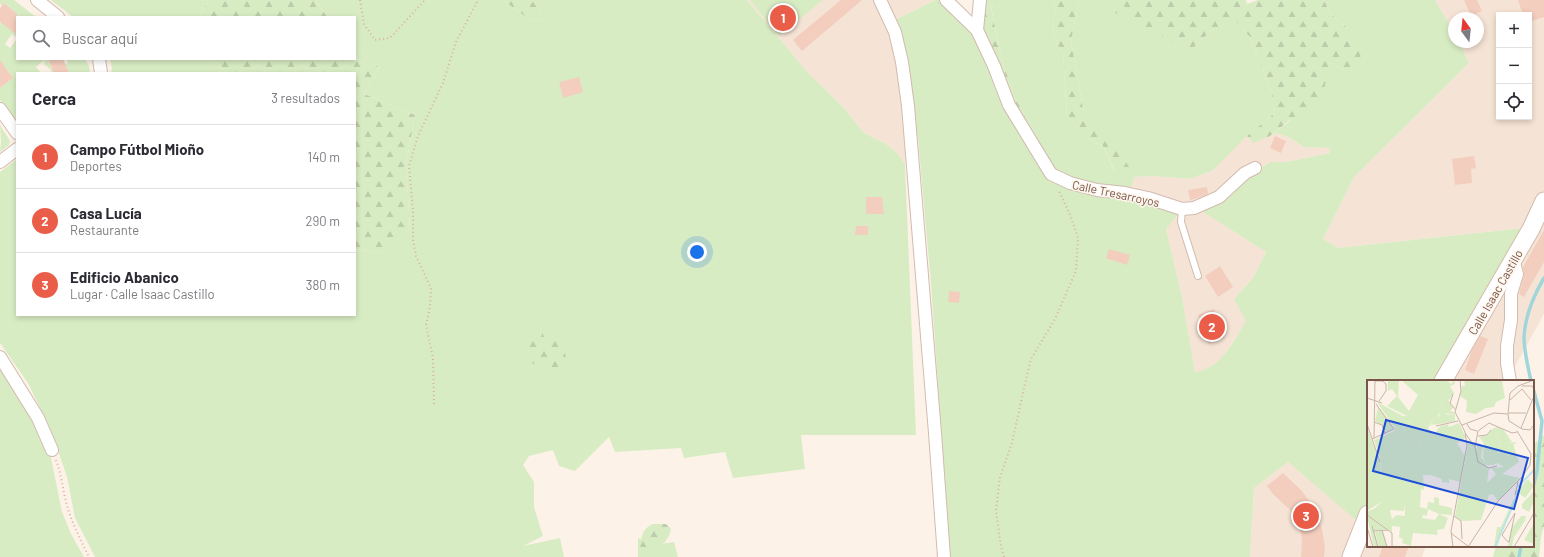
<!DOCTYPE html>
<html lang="es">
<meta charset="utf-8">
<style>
:root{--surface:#fff;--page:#f2f2f3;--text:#2b2b33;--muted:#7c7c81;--line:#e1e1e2;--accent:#ea5e49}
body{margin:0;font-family:Barlow,sans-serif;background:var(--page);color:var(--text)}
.controls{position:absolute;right:12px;top:12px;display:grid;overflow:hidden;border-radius:0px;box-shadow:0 2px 6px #0003}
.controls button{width:36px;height:36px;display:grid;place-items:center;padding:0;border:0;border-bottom:1px solid var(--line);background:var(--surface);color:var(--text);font:20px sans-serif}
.compass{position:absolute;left:1448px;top:12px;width:36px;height:36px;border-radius:50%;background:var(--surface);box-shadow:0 2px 6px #0003;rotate:345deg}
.you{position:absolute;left:697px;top:252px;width:14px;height:14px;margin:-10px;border:3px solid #fff;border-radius:50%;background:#1a73e8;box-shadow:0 0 0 6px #1a73e833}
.badge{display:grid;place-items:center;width:26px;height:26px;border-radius:50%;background:var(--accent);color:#fff;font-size:13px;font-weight:700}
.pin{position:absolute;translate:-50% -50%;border:2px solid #fff;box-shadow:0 1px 4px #0006}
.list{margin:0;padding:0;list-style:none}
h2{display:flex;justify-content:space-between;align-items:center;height:52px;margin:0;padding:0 16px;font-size:17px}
h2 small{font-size:13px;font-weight:400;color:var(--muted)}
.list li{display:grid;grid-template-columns:26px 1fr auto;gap:12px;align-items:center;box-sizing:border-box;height:64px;padding:0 16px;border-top:1px solid var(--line)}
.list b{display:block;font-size:15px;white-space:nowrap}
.list p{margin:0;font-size:13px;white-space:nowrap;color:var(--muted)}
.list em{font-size:13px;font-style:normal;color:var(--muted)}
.icon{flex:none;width:22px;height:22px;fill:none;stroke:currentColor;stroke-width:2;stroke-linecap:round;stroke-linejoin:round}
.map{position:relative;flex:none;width:1544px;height:557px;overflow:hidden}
.search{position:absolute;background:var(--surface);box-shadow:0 2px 6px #0003;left:16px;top:16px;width:340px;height:44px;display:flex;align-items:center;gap:10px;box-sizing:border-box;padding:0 14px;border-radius:0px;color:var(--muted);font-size:15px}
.panel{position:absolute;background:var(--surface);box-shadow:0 2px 6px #0003;left:16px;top:72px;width:340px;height:244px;border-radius:0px}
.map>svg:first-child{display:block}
</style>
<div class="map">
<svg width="1544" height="557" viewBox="0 0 1544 557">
<defs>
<pattern id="forest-firs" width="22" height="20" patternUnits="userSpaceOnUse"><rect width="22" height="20" fill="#d8ecc4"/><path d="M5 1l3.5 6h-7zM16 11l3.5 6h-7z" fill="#bdccaa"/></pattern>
</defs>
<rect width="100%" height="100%" fill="#fdf2e7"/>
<!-- residential -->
<g fill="#f5e4d5" fill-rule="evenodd">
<polygon points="747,0 935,0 895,20 907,131 905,164 897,153 886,144 864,133 844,108 809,74"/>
<path d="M1435,0h109v314l-37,67h-72l88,-153 -186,20 -14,-9 31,-62 115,-114 -10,-21h19v-24h-24v14zM1499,15h30v102h-30z"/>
<polygon points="1278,133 1288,137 1304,147 1330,148 1330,153 1286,162 1270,162 1244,177 1198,209 1266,252 1253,278 1234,299 1247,320 1220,361 1204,370 1195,372 1182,297 1166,229 1131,189 1134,177 1153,176 1189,179 1212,171 1247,136 1253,142"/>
<polygon points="1288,462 1357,520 1368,501 1368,546 1426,546 1422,557 1250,557 1254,488"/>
</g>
<!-- green -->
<g fill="#d8ecc4">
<polygon points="0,0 14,0 36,17 17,17 17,26 13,32 17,35 17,38 12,34 5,44 10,48 17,39 17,59 50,59 48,60 52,69 57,73 49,73 52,71 44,64 45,62 44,60 36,67 41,73 17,73 17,123 0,100 0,88 13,78 7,69 4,71 0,61 0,23 2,23 12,10 4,3 2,6 0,4"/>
<polygon points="51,0 209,0 199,17 73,17"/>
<polygon points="316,0 503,0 530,20 542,21 540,11 532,0 747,0 809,74 844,108 864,133 886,144 897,153 905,164 916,435 801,435 805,469 733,478 725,452 684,458 681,448 615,452 609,437 575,471 559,466 553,450 529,456 523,465 534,482 534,507 543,536 523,546 560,538 564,557 95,557 75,518 67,477 52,433 28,383 0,343 0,172 17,159 17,315 355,315 355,249 381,253 410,228 406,165 415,115 364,94 379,68 355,49 355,17 327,17"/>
<polygon points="750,0 823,0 779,36"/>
<path d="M935,0h5l33,36 12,20 23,58 37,58 134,41 -13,16 16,68 13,75c27,-4 38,-31 51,-51l-12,-22 19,-21 13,-26 -68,-43 72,-47h16l44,-9v-5l-26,-1 -16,-10 -10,-4 -8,3 20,-15 40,-58 15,8 3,-42 -18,-16 -6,-13h111l19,32v10h5l10,21 -115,114 -31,62 15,9 185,-20 -88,153h-67v120l-11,20 -69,-59 -34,26 -4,69h-300l-19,-273 -13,-146 -23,-118z"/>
<polygon points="1006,0 1055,0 1053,35 1063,55 1067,116 1087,138 1103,146 1114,171 1122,155 1084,114 1071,41 1079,0 1114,0 1113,10 1159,27 1193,48 1214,28 1236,20 1250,37 1271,90 1275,113 1247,136 1212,171 1189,179 1153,176 1134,177 1131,189 1081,184 1056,172 1040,153 1043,147 1014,96 1001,56 990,2"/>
<polygon points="67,59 85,59 89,66 90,73 69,73 65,64 68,63"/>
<polygon points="110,59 213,59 226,73 111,73 112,68"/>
<polygon points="0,125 10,141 9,145 0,152 1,142"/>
<polygon points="0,364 38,431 51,458 62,512 71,534 84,557 0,557"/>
<polygon points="638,538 654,545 674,542 678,557 638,557"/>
</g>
<!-- forest -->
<g fill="url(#forest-firs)">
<polygon points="209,0 316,0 327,17 199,17"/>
<polygon points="503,0 532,0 540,11 542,21 530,20"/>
<polygon points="983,0 1006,0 990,3 1001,56 1014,96 1043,147 1040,153 1012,104 984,33"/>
<polygon points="1055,0 1079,0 1071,41 1084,114 1112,142 1122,155 1129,167 1127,173 1114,170 1103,146 1087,138 1067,116 1063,55 1053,35"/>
<polygon points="1114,0 1246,0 1247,4 1258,0 1324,0 1330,13 1348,29 1361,51 1359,70 1345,71 1330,63 1323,94 1270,136 1253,143 1247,136 1275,113 1271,90 1250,37 1236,21 1214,28 1193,48 1164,40 1159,27 1139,30 1112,10"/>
<polygon points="355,49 379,68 364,94 415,115 406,165 410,228 381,253 355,249 355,73 226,73 213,59 355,59"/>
<path d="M541,328l3,9 18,2 4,19 -8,9 -7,1 -3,-3 -15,-1c-6,-18 -9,-23 8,-36z"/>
<polygon points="1544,435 1544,526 1541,536 1539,557 1493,557 1496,546 1533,546 1533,445"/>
<path d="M653,524h13l5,5c-3,14 -10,16 -22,23l-9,-6c1,-10 3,-18 13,-22z"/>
</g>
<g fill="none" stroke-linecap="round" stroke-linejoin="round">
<!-- stream -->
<g stroke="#a0d6da" stroke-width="3.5">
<path d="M1531,381c-3,-14 -7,-30 -7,-44 1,-20 10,-42 20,-59"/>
<polyline points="1533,388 1542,421 1537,471 1533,487"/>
<polyline points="1519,557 1521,546"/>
</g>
</g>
<!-- building -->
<g fill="#f3cebe">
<polygon points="841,0 862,0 802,51 793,40"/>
<polygon points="1464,0 1477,0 1482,11 1471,16"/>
<polygon points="1518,0 1544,0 1544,17 1529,22 1529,15 1523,15"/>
<polygon points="4,3 17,14 17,35 0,22 0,8"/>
<polygon points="48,59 63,59 69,73 54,73"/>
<polygon points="0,60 13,78 0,88"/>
<polygon points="579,77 583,92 563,98 559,82"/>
<polygon points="1275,136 1286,141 1281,153 1270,148"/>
<polygon points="1474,156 1476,168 1471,169 1472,183 1455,185 1452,159"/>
<polygon points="1207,187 1208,194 1197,198 1190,200 1188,190"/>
<polygon points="866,197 882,197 884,214 866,214"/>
<polygon points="856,226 868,226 868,235 855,235"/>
<polygon points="1544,230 1544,262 1524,297 1519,294 1524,276 1523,267"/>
<polygon points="1109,249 1130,255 1127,265 1106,258"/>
<polygon points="1220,266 1233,287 1218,297 1205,276"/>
<polygon points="949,291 960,292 959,303 948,302"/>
<polygon points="1214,309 1225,338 1209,344 1198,315"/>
<polygon points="1480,336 1488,339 1474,374 1465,370 1472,350"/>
<polygon points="1283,473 1301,490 1316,510 1322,529 1325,548 1324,557 1301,557 1302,540 1299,523 1290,510 1273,494 1267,486"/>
<polygon points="1383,546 1409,546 1405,557 1379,557"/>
</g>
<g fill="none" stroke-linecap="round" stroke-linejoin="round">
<defs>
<polyline id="lane" points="1182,209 1181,222 1198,276"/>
<g id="street">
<polyline points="37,0 58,17"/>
<polyline points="880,0 895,32 902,62 908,106 935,433 944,557"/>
<polyline points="946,0 977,30 994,66 1009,105 1051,174 1070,183 1097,190 1125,193 1148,198 1182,209 1194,208 1219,197 1245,173 1255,168"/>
<polyline points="977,30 980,0"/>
<polyline points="99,59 101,73"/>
<polyline points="0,109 17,133"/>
<polyline points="0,162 17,149"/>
<polyline points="0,357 38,418 52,450"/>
<polyline points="1510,381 1507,363 1507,346 1511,320 1511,294 1517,274 1513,259"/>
</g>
<g id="secondary">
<polyline points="1443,381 1531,229 1544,201"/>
<polyline points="1351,557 1368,514"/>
</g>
</defs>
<!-- lane casing -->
<use href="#lane" stroke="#d2bbaf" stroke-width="8"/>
<!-- street casing -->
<use href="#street" stroke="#d2bbaf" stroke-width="14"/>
<!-- secondary casing -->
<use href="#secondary" stroke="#d5bbac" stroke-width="19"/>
<!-- path -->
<g stroke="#d9b1a0" stroke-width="2" stroke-dasharray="1 3" stroke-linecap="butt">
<polyline points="360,0 364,24 375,40 390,38 425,0"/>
<polyline points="434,404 433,358 426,325 430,307 431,288 416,256 413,240 413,210 409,166 418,136 443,83 456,42 478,0"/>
<path d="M56,460c6,16 7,33 12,49 5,16 13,32 21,48"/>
<polyline points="1004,557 1001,547 996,510 1000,477 1012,443 1024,388 1031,359 1055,319 1076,271 1078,238 1071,217 1059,191"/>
</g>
<!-- lane -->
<use href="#lane" stroke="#fff" stroke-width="6"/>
<!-- street -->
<use href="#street" stroke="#fff" stroke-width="12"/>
<!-- secondary -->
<use href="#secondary" stroke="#fff" stroke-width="17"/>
</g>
<g text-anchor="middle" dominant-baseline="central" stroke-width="3" stroke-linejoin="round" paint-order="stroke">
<!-- street labels -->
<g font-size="12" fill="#78564a" stroke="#fff7ee">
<text transform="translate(1116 193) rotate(12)">Calle Tresarroyos</text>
<text transform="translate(1495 292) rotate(-60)">Calle Isaac Castillo</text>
</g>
</g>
<!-- overview -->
<g transform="translate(1367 380)">
<rect width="167" height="167" fill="#fdf2e7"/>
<path d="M21,0h11l-1,17 11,14 9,-16 -17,-15h46l4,4 3,-4 1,4 -5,2 4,7 -5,7 -2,-1 -5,5 -14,24 6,7 5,-8 9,-3 1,3 10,-4 7,15 -9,5 8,13 -5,26 -11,-3v4l-7,-1v-3l-11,-4h-8l1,15 -3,-1 -1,18 7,2 1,-7 6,1v-6l5,1v7l13,3v7l-13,-1 9,4 -4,11 -7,1 1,5 -25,-2 -2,13 -9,-3 1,-4 -4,-2 1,-10 -8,-1v6l-25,-17v-3l8,-4 8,-7 -16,10v-84l13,36 2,21 -2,-27 -6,-17 20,-9 1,-3 -18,-26 26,14h4l-20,-10 10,-10 -5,-7 -4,2zM43,41l12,20 -4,10 -10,-2v-12l-5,-9zM38,125v11l-8,-1 -5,4 -2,-9 14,1zM61,129l11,5 -4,6 -13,-2 1,-3 4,1zM97,0h38l3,18 -9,4 -2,5 -8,1 -10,6 -10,-2 1,-11 -7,-5 2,-10h3zM11,27l15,20 -1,3 -7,3 -3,-8 -7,-4zM74,32v3l6,1 -2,-2 10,1v6l-21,4zM130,47l6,2 9,13 -6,1 -3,8h-3l3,-4 -7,-14 -4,-4zM112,57l10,8 3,6 8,3v8l-7,3h-8l4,3 -2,15 9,-9 -5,-6 13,-1 -5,-3 10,-8 -2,-7 6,-5 6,18 -17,12 18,4 -22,23 -5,-7 -4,1 -8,25 -19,1 -7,-5 13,-72 4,-1 5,7v-6l6,2 -2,11 5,6 -3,-6 1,-13zM161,99l6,7 -9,12 -8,-6zM167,111v10l-5,11 -7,-4v-4zM0,136l20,13 -13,2 4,16h-4zM15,151l5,16h-8l-4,-15z" fill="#d8ecc4" fill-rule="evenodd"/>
<path d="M80,18l6,10 -3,3 4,1 1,3 -8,-2 -2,1 3,2 -5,2 -4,-5 -3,10 -6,3 7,-15zM43,41l12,20 -4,10 -3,1 -7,-3v-12l-5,-9zM125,49h5l-1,4 7,14 -2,4 5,-8 -2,-6 4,2v4l9,-1 -10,7 2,11 -10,4 -2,-1 3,-2 -1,-9 -5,2 -4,-3 -1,-6 -10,-8 9,-2zM151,117l-17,36 -4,14h-3l3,-20h4l12,-27zM154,136h5l-1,5 -11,16 -2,10h-4l3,-18zM167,143v21l-10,-4z" fill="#d8ecc4"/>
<path fill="none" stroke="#bae5e8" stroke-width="2" d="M151,107l16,-17M128,167l21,-49 1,-8"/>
<path fill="none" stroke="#c8b4a8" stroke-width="1" d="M167,0l-16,6 -8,7 -2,21 1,7 13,8 8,1 4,-5M8,1h8l3,3v7l-7,10M155,6h10l2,3M86,14l-3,9 5,6M0,18l15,5M143,20l12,-11 9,11M142,33h17M7,42l8,3 3,9M0,44l13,38M100,44l3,5 7,2M95,45l32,-12 14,1M69,46l22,-5M154,48l13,-32M98,53l10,14 3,15 11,6 8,-2M111,56l9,-1 4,-5M7,58l1,-58M5,59l22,-10 -18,-25M108,67l3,-16 11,-8 23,10 5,-1M148,115l3,-13M148,133l-6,29 -2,-1 -5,-6zM0,135l25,18v14M87,136l7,5 1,18M5,146l6,21M0,147l6,20M15,150l5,17M7,151l14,-1M84,153l18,14M86,167l-2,-16 16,-86 -2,-13 -10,-20 6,-21 -1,-11M101,167l30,-46 24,-24 8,-12 1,-11 -14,-23M147,167l20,-34"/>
<path fill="#1d4ed8" fill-opacity="0.15" stroke="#1d4ed8" stroke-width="2" d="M19,40l142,38 -14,51 -141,-38z"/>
<rect width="167" height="167" fill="none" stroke="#78564a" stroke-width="2"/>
</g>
</svg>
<div class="controls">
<button>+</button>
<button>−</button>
<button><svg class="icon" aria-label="locate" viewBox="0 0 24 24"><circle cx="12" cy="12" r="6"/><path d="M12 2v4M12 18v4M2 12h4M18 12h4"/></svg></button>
</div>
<svg class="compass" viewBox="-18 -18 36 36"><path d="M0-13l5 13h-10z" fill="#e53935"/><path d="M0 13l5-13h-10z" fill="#7c7c81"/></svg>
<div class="you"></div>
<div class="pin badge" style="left:783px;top:18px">1</div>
<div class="pin badge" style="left:1212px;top:327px">2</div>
<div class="pin badge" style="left:1306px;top:516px">3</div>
<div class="search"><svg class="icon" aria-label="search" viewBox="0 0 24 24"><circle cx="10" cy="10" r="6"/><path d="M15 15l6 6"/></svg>Buscar aquí</div>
<section class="panel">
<h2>Cerca<small>3 resultados</small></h2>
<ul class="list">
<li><span class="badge">1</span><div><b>Campo Fútbol Mioño</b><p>Deportes</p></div><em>140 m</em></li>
<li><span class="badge">2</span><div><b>Casa Lucía</b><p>Restaurante</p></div><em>290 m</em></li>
<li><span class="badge">3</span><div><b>Edificio Abanico</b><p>Lugar · Calle Isaac Castillo</p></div><em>380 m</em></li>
</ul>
</section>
</div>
